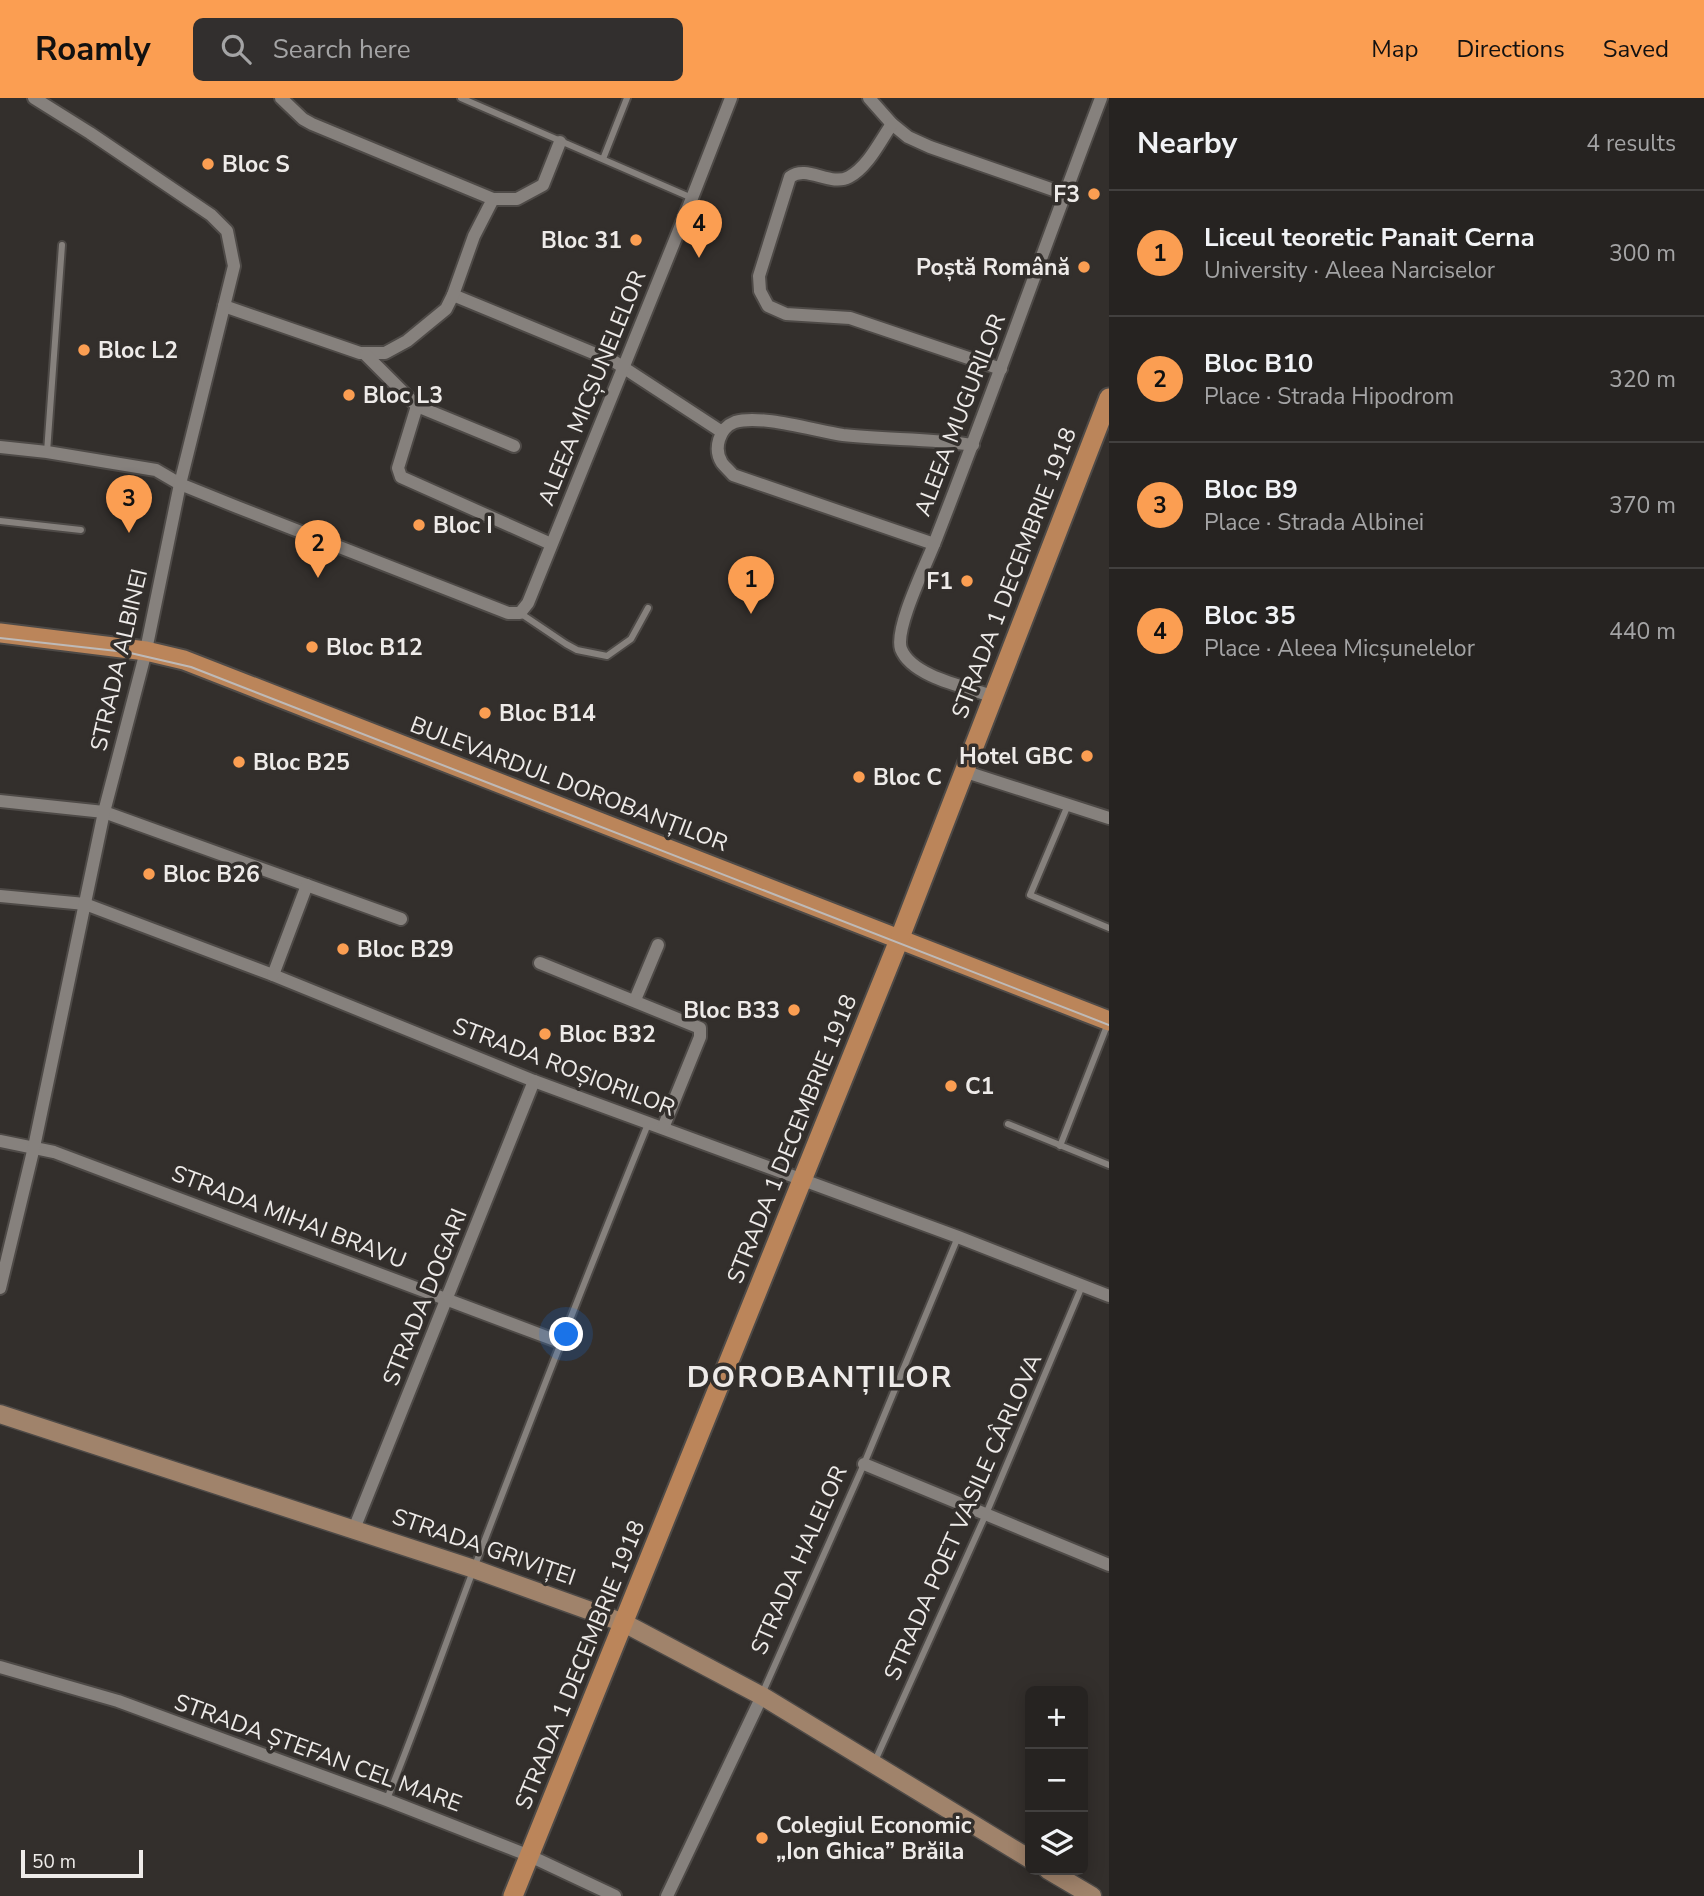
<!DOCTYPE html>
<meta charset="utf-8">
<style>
:root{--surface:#262321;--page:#322f2e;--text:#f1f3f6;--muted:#a4a4a5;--line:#42403f;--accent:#fb9e52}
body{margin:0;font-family:"Nunito Sans",sans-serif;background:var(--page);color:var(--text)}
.controls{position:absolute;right:21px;bottom:21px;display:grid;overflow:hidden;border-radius:10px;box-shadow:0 4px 18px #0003}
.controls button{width:63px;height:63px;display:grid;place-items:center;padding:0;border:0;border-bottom:2px solid var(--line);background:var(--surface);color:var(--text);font:35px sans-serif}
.scale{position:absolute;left:21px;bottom:18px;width:122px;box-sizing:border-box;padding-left:7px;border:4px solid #eeebe9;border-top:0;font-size:19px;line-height:24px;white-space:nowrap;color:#eeebe9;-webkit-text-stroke:5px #332f2c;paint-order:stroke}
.you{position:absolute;left:567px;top:1237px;width:24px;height:24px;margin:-18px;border:5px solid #fff;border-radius:50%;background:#1a73e8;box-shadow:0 0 0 10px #1a73e833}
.badge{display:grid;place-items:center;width:46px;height:46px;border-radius:50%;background:var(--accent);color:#111;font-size:23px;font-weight:700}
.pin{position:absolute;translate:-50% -58px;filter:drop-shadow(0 2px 4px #0008)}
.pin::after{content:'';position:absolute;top:37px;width:24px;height:21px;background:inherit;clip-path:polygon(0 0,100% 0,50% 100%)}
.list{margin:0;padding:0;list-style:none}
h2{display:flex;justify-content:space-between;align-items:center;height:91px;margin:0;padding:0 28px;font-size:30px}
h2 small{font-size:23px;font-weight:400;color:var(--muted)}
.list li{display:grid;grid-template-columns:46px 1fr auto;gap:21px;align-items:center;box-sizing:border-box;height:126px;padding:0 28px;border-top:2px solid var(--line)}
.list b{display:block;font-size:26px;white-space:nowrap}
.list p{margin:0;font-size:23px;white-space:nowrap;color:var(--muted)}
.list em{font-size:23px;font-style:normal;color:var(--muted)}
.icon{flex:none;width:38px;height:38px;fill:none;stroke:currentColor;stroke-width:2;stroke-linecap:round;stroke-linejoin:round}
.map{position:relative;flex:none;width:1109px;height:1798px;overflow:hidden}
header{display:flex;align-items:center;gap:42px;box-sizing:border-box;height:98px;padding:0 35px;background:var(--accent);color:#111}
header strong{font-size:33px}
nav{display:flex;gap:38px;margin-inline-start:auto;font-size:24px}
.search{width:490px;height:63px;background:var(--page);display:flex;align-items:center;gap:18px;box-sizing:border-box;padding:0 24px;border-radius:10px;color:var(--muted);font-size:26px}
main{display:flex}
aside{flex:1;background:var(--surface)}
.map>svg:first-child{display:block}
</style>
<header>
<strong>Roamly</strong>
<div class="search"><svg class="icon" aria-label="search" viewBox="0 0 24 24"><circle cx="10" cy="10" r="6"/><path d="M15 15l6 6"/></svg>Search here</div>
<nav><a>Map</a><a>Directions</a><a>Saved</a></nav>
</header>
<main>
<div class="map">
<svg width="1109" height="1798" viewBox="0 0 1109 1798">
<rect width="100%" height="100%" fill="#332f2c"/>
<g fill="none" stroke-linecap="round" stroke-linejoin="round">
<defs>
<g id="service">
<polyline points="461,0 692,100"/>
<polyline points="603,61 627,0"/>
<polyline points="47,354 62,147"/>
<polyline points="0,423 81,432"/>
<polyline points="520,515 566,546 577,552 607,558 631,541 648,510"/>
<polyline points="1068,707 1030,797 1109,830"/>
<polyline points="1008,1026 1109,1067"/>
<polyline points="1060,1048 1108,925"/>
<polyline points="762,1596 864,1366 958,1139"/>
<polyline points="875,1663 986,1416 1082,1188"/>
<path d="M387,1701c33,-81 61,-163 92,-244 55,-144 111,-288 169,-431"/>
</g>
<g id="minor">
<polyline points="869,0 892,26 908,39 930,49 1065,96"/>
<path d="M892,26c-12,17 -24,43 -43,53 -19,10 -42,-13 -59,0l-31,99 1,15 8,15 18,8 64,4 151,51"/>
<polyline points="493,101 517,101 543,87 560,44"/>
<polyline points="453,197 615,264 722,334"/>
<polyline points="224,208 360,255 385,255 407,243 446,211 453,197 474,138 493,101 312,26 303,21 281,0"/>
<polyline points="366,257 417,308 514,348"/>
<polyline points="417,308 398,370 401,379 551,446"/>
<polyline points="0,349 47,354 156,372 180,386 237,409 508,515 520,515 528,505 692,100 731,0"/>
<path d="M934,446l-201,-69c-3,-4 -8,-8 -11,-12 -9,-14 -3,-35 13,-41 26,-8 80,9 108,13 43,5 87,3 130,10"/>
<path d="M992,598c-26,-9 -80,-19 -91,-47 -7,-21 27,-88 35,-110 57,-146 109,-294 165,-441"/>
<polyline points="963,673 1109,720"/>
<polyline points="0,703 104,714 401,821"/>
<polyline points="0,798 85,806 273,877 534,983 958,1139 1109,1198"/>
<polyline points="540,865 700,930 700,939 663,1030"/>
<polyline points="273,877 307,787"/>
<polyline points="635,902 658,847"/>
<polyline points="0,1043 54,1054 560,1244"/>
<polyline points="0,1190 34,1049 104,714 145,557 180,386 234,168 227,133 211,117 90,35 34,0"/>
<polyline points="864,1366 1109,1467"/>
<polyline points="354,1431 534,983"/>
<polyline points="0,1569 118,1603 387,1702 530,1758 615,1798"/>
<polyline points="667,1798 762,1598"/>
</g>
<g id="secondary">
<polyline points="0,1316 474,1471 624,1525 762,1598 1030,1761"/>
<polyline points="1048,1772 1092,1798"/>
</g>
<g id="primary">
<polyline points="0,535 146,553 184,562 1109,923"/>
<polyline points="513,1798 899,842 1109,300"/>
</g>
</defs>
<!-- service casing -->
<use href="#service" stroke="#4e4a47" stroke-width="10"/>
<!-- minor casing -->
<use href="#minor" stroke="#4e4a47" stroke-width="16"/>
<!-- secondary casing -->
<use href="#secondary" stroke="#4e4a47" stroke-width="21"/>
<!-- primary casing -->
<use href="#primary" stroke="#4e4a47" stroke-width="23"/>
<!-- service -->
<use href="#service" stroke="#86817d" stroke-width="6"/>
<!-- minor -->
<use href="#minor" stroke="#86817d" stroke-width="12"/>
<!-- secondary -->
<use href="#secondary" stroke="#a0836b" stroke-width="18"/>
<!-- primary -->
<use href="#primary" stroke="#bb855a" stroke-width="19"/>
<!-- tram -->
<polyline stroke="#bebab8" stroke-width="2" points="0,540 126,554 191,569 1109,927"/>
</g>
<!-- markers -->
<g fill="#fb9e52" stroke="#332f2c" stroke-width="2.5">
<circle cx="208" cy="66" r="7"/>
<circle cx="1094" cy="96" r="7"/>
<circle cx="636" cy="142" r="7"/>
<circle cx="1084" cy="169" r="7"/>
<circle cx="84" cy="252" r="7"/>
<circle cx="349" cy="297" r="7"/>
<circle cx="419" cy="427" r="7"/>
<circle cx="967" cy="483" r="7"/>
<circle cx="312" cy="549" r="7"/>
<circle cx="485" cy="615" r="7"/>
<circle cx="1087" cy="658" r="7"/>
<circle cx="239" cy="664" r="7"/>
<circle cx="859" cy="679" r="7"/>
<circle cx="149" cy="776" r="7"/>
<circle cx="343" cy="851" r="7"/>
<circle cx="794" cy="912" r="7"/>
<circle cx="545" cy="936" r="7"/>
<circle cx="951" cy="988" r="7"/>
<circle cx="762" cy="1740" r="7"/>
</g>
<g text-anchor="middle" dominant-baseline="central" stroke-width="7" stroke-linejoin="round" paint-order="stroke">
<!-- poi labels -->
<g font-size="23" font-weight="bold" fill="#eeebe9" stroke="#332f2c" text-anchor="start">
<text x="222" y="66">Bloc S</text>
<text x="1080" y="96" text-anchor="end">F3</text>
<text x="622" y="142" text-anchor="end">Bloc 31</text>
<text x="1070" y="169" text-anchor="end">Poștă Română</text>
<text x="98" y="252">Bloc L2</text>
<text x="363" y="297">Bloc L3</text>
<text x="433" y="427">Bloc I</text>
<text x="953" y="483" text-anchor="end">F1</text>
<text x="326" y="549">Bloc B12</text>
<text x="499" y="615">Bloc B14</text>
<text x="1073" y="658" text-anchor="end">Hotel GBC</text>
<text x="253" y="664">Bloc B25</text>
<text x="873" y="679">Bloc C</text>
<text x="163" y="776">Bloc B26</text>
<text x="357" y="851">Bloc B29</text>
<text x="780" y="912" text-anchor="end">Bloc B33</text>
<text x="559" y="936">Bloc B32</text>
<text x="965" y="988">C1</text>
<text x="776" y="1727">Colegiul Economic<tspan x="776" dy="26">„Ion Ghica” Brăila</tspan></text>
</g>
<!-- street labels -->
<g font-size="23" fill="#eeebe9" stroke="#332f2c">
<text transform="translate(592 290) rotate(-68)">ALEEA MICȘUNELELOR</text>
<text transform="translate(960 317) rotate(-69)">ALEEA MUGURILOR</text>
<text transform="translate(1014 475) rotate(-69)">STRADA 1 DECEMBRIE 1918</text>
<text transform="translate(119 562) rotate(-77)">STRADA ALBINEI</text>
<text transform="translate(569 686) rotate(21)">BULEVARDUL DOROBANȚILOR</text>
<text transform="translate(564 969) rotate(21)">STRADA ROȘIORILOR</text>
<text transform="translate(792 1041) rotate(-68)">STRADA 1 DECEMBRIE 1918</text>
<text transform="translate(289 1119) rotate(21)">STRADA MIHAI BRAVU</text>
<text transform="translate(425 1199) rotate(-68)">STRADA DOGARI</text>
<text transform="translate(963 1419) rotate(-66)">STRADA POET VASILE CÂRLOVA</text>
<text transform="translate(484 1449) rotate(19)">STRADA GRIVIȚEI</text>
<text transform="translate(799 1462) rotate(-66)">STRADA HALELOR</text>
<text transform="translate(580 1567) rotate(-68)">STRADA 1 DECEMBRIE 1918</text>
<text transform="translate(318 1655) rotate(20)">STRADA ȘTEFAN CEL MARE</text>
</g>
<!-- district labels -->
<g font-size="30" font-weight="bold" letter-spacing="2" fill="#eeebe9" stroke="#332f2c">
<text x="820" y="1279">DOROBANȚILOR</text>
</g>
</g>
</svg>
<div class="controls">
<button>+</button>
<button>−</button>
<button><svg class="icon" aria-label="layers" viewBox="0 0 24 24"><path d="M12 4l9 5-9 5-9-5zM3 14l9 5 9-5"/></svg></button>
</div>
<div class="scale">50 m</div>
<div class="you"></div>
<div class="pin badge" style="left:751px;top:516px">1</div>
<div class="pin badge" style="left:318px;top:480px">2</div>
<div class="pin badge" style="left:129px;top:435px">3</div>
<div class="pin badge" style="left:699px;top:160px">4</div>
</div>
<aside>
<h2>Nearby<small>4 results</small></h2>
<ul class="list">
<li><span class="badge">1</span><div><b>Liceul teoretic Panait Cerna</b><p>University · Aleea Narciselor</p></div><em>300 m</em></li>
<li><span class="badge">2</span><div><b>Bloc B10</b><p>Place · Strada Hipodrom</p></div><em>320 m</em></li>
<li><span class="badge">3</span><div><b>Bloc B9</b><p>Place · Strada Albinei</p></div><em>370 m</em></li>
<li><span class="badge">4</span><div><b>Bloc 35</b><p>Place · Aleea Micșunelelor</p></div><em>440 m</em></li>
</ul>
</aside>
</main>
